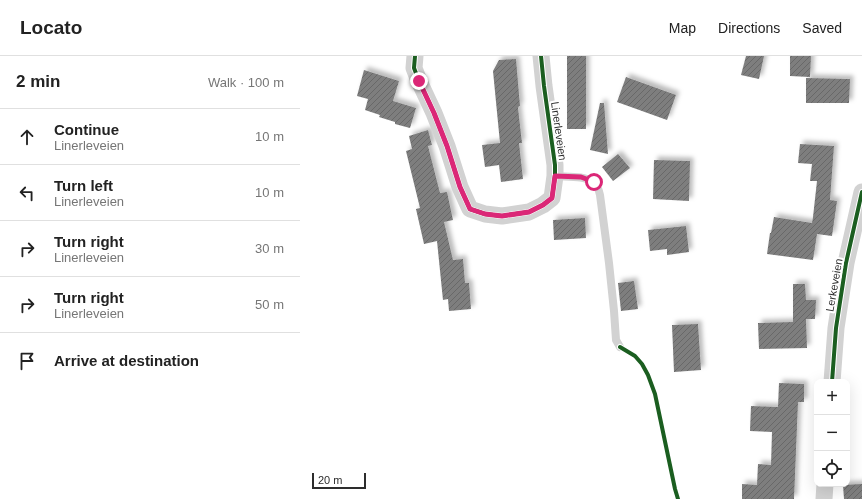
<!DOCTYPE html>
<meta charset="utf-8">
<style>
:root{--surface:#fff;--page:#f2f2f2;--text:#222;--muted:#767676;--line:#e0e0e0}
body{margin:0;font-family:Helvetica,sans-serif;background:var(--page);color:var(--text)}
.controls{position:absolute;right:12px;bottom:12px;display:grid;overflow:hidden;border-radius:8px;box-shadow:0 4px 16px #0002}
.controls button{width:36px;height:36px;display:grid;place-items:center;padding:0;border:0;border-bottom:1px solid var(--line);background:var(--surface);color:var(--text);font:20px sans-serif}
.scale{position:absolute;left:12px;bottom:10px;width:54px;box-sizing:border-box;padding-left:4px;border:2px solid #2d2d2d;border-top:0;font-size:11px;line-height:14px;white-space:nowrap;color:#2d2d2d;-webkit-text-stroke:3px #fff;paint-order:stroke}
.stop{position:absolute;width:12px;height:12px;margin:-9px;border:3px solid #db2777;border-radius:50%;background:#fff}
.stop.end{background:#db2777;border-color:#fff;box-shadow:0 1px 4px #0008}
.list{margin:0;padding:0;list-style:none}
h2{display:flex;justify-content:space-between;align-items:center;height:52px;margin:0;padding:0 16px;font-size:17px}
h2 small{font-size:13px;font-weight:400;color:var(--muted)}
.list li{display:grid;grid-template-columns:26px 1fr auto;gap:12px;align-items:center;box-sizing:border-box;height:56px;padding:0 16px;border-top:1px solid var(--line)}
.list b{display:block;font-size:15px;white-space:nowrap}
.list p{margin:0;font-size:13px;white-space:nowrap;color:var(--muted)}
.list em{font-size:13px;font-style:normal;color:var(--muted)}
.icon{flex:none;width:22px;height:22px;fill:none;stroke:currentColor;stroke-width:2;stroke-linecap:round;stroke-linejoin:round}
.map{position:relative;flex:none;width:562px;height:443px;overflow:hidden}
header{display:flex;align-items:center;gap:24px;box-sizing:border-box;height:56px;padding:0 20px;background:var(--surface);border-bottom:1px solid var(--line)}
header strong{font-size:19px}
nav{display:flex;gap:22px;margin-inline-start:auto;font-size:14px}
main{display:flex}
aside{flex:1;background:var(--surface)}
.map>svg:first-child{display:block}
</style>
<header>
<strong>Locato</strong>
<nav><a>Map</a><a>Directions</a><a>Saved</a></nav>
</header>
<main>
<aside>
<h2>2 min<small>Walk · 100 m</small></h2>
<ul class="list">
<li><svg class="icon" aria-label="ahead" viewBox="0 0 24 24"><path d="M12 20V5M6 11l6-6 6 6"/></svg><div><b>Continue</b><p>Linerleveien</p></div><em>10 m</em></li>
<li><svg class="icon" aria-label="left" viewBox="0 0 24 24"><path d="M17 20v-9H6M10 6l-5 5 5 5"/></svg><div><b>Turn left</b><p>Linerleveien</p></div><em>10 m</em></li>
<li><svg class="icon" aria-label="right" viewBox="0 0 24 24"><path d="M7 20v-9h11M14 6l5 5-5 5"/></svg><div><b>Turn right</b><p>Linerleveien</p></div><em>30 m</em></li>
<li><svg class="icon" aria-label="right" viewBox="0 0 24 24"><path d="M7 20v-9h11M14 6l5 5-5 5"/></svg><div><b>Turn right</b><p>Linerleveien</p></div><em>50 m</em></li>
<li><svg class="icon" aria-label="arrive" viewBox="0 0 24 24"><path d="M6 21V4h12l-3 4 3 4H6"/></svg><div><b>Arrive at destination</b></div></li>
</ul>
</aside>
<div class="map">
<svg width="562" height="443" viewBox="0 0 562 443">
<defs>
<pattern id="building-hatch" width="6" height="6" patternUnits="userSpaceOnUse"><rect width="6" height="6" fill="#7e7e7e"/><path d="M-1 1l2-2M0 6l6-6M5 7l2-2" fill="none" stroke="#686868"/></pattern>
<filter id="shadow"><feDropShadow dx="3.5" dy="-3.5" stdDeviation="2" flood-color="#0004"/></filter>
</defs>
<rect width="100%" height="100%" fill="#fff"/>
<!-- building -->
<g fill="url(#building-hatch)" filter="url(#shadow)">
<rect x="267" y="0" width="19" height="73"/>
<polygon points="446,0 464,0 459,23 441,19"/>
<polygon points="490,0 511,0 510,21 490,20"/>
<polygon points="216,3 220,50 219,50 218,52 222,87 219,87 223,123 201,126 199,109 185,111 182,89 200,87 193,15 199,4"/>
<polygon points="64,14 99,25 93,45 116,52 110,72 95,68 95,66 79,61 80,59 65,54 68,43 57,40"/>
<polygon points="326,21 376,39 367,64 317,46"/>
<polygon points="506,22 550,23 549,47 506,47"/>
<polygon points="300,47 304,47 308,98 290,94"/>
<polygon points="128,74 132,89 128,90 140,137 147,136 153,164 144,166 153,204 163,203 165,227 169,227 171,253 149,255 148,243 143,244 137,185 124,188 116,153 120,152 106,95 112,93 109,80"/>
<polygon points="500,88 534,90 530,144 537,145 532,180 517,178 513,204 467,198 470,177 471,177 474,161 512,167 513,161 517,125 510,125 512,108 498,107"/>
<polygon points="318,98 330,112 313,125 302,111"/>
<polygon points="354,104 390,105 389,145 353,143"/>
<polygon points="285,162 286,182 254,184 253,164"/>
<polygon points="386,170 389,196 367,199 367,193 350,195 348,174"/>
<polygon points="334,225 338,253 321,255 318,227"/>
<polygon points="493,228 505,228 506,244 516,244 515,263 506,263 507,292 459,293 458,267 493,266"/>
<polygon points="398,268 401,314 374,316 372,269"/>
<polygon points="479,327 504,328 504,346 498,346 494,443 442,443 442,428 457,429 458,408 471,409 472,376 450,375 451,350 478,351"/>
<polygon points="562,428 562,443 544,443 543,429"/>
</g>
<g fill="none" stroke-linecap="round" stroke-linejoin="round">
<!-- lane -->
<path stroke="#d2d2d2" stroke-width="8" d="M255,120c12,1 30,-1 39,7 4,3 5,7 6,12l9,68 5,48 2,29 4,7"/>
<!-- street -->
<g stroke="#d2d2d2" stroke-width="17">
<polyline points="115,0 114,12 119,25 134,57 147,90 160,131 170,153 185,158 202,160 229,156 243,149 252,142 255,120 255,109 244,30 241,0"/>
<polyline points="532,326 536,272 546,207 562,136"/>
<polyline points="524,443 525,428"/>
</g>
<defs>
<g id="cycleway">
<polyline points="115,0 114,12 119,25 134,57 147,90 160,131 170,153 185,158 202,160 229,156 243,149 252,142 255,120 255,109 244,30 241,0"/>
<polyline points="320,291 335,300 342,308 348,319 355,338 375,433 378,443"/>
<polyline points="532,326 536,272 546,207 562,136"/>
</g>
</defs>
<!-- cycleway casing -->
<use href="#cycleway" stroke="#fff" stroke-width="6"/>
<!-- cycleway -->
<use href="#cycleway" stroke="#1b5e20" stroke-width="4"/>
</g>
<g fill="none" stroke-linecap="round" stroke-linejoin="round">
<!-- route -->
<polyline stroke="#db2777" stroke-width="5" points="119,25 134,57 147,90 160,131 170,153 185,158 202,160 229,156 243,149 252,142 255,120 281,121 294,126"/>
</g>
<g text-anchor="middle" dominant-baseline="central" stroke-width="4" stroke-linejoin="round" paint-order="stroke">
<!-- street labels -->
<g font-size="11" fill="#2d2d2d" stroke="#fff">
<text transform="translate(259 75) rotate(82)">Linerleveien</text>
<text transform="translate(534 229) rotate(-80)">Lerkeveien</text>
</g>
</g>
</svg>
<div class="controls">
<button>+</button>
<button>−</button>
<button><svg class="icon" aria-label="locate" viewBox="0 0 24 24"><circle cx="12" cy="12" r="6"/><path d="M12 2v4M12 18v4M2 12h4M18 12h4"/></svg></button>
</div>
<div class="scale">20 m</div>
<div class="stop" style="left:294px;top:126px"></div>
<div class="stop end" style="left:119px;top:25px"></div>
</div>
</main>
